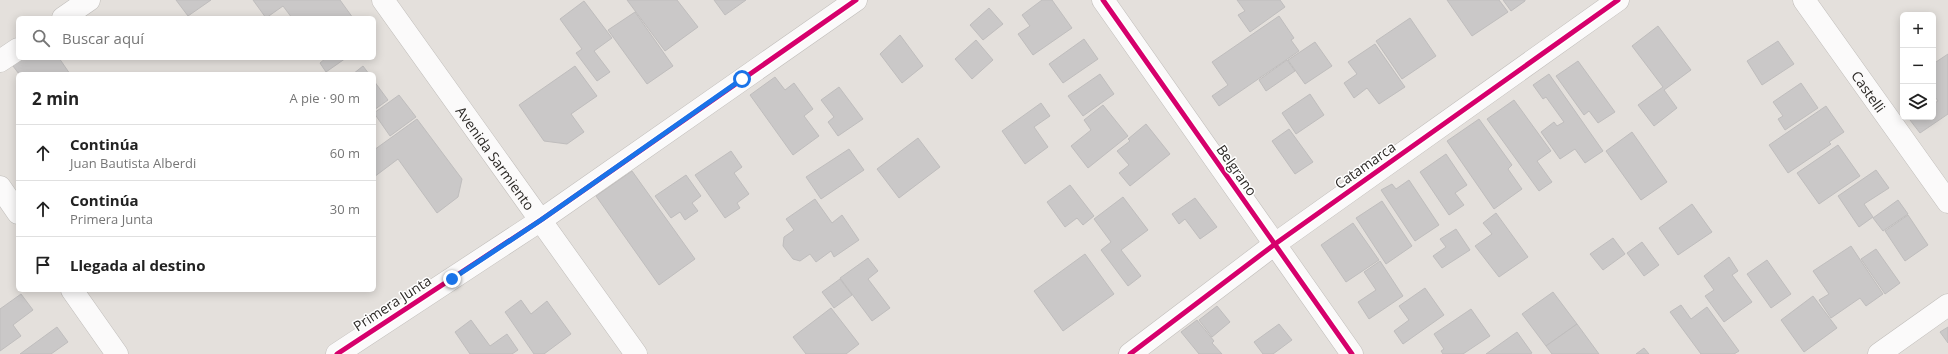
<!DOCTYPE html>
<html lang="es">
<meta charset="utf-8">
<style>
:root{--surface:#fff;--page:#f2f2f2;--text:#222;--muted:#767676;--line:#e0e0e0}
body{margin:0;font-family:"Open Sans",sans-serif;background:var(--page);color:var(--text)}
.controls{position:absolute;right:12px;top:12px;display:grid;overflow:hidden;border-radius:6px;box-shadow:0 2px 10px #0003}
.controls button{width:36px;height:36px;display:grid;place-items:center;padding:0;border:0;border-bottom:1px solid var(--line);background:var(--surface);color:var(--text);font:20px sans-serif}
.stop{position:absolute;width:12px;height:12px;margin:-9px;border:3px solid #1a73e8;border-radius:50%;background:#fff}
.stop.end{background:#1a73e8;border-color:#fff;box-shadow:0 1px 4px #0008}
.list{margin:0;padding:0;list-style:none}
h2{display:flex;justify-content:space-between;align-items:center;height:52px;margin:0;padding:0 16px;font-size:17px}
h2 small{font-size:13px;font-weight:400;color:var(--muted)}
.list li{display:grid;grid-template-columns:26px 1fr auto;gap:12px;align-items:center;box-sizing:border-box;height:56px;padding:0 16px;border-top:1px solid var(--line)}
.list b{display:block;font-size:15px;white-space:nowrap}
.list p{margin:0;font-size:13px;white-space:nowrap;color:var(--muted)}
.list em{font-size:13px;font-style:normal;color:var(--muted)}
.icon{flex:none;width:22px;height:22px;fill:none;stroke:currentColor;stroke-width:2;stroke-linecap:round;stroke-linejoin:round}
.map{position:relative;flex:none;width:1948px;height:354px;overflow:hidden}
.search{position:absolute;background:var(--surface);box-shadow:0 2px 10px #0003;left:16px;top:16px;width:360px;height:44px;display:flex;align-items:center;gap:10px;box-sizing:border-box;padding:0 14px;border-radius:6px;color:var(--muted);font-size:15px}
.panel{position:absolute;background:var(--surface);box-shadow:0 2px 10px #0003;left:16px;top:72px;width:360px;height:220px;border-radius:6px}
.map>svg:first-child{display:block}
</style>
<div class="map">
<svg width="1948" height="354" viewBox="0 0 1948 354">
<rect width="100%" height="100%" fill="#e4e0dc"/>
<!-- building -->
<g fill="#cac8c8" stroke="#bfbdbd">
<polygon points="176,0 211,0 188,16"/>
<polygon points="253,0 340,0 353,18 292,18 283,6 266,18"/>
<polygon points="627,0 677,0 698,27 665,51"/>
<polygon points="714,0 746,0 725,15"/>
<polygon points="1042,0 1052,0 1072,28 1033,55 1018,34 1030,26 1022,15"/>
<polygon points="1237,0 1280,0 1285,7 1250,32 1238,15 1245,11"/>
<polygon points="1447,0 1499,0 1508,12 1472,36"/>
<polygon points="1503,0 1525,0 1525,1 1511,11"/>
<polygon points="584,1 612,38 594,51 610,72 597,81 576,53 582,49 560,19"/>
<polygon points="989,8 1003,24 983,40 970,25"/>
<polygon points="635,12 673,66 647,84 608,30"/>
<polygon points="1279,16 1294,38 1291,40 1299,51 1219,106 1212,96 1228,85 1212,62"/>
<polygon points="1410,18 1436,56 1402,79 1376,41"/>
<polygon points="1658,26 1691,70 1664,90 1677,108 1654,126 1638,105 1663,87 1632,46"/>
<polygon points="900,35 923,66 902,83 880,54"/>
<polygon points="1084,39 1098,59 1063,83 1049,64"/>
<polygon points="976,40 993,60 972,79 955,59"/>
<polygon points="1778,41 1794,64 1762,85 1747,61"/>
<polygon points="1315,42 1332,66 1305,84 1288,60"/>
<polygon points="1375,44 1405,87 1379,104 1367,88 1354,98 1344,83 1357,74 1348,62"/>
<polygon points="1948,54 1948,114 1920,133 1910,120 1915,117 1933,117 1933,104 1938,101 1933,94 1933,64"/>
<polygon points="18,58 59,58 70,74 19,74 10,62"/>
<polygon points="326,58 346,58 326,72 320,63"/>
<polygon points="1287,60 1295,71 1266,91 1259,80"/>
<polygon points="1578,61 1615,112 1598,123 1589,111 1584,115 1556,76"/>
<polygon points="363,66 369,74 353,74"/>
<polygon points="575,66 597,96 571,114 584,132 567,144 544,141 519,105"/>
<polygon points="1100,74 1114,94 1083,116 1068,96"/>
<polygon points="1549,74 1603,151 1585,163 1575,149 1560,159 1541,132 1554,122 1557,126 1564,122 1546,97 1543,99 1533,85"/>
<polygon points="775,77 785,90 794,83 813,109 804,116 819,136 793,155 750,95"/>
<polygon points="374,81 388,100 374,110"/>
<polygon points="1801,83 1818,108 1785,130 1778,119 1783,116 1773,102"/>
<polygon points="839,87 863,119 838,136 828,122 834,117 821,100"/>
<polygon points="1310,94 1324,115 1296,134 1282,113"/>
<polygon points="399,95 416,117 390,136 374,113"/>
<polygon points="1514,100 1551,151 1537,161 1552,182 1539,191 1487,119"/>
<polygon points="1041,103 1050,116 1034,127 1048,147 1025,164 1002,131"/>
<polygon points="1103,105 1128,136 1088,168 1071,146 1091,130 1084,120"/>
<polygon points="1826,106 1844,132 1829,142 1831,144 1788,173 1769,145"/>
<polygon points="417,119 462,179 458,197 437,213 398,159 374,177 374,150"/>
<polygon points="1479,119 1512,165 1508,169 1522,189 1494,209 1447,141"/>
<polygon points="1146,124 1170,154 1130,186 1119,173 1129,165 1117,151 1130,141 1128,139"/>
<polygon points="1289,129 1313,162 1295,174 1272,141"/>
<polygon points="1632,132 1667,182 1641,200 1606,151"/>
<polygon points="918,138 940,167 899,198 877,169"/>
<polygon points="1838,145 1860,176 1819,204 1797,173"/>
<polygon points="849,149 864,170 821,199 806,177"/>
<polygon points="731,151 742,167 734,173 749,194 737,203 740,208 725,218 695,175"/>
<polygon points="1446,154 1467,185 1455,193 1464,205 1449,215 1420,172"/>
<polygon points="1876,170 1889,188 1864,204 1873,217 1859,227 1838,196"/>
<polygon points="632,171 695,259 659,285 596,196"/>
<polygon points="686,175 701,196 692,203 698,211 685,220 680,212 671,218 655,196"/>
<polygon points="1409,180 1439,225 1415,241 1381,190 1392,184 1396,189"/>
<polygon points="1070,185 1094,216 1083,225 1077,218 1065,227 1047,202"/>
<polygon points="1123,197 1148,230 1121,250 1141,276 1128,286 1101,250 1111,242 1094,219"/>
<polygon points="1195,198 1217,227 1200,239 1185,219 1179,224 1172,214"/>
<polygon points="815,199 832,223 842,215 859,240 834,257 831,251 816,262 810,254 800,261 793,259 783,246 784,237 794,230 786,219"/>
<polygon points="1898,200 1908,214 1883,231 1873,218"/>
<polygon points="1382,201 1412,246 1386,264 1356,218"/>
<polygon points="1692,204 1712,232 1678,255 1659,228"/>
<polygon points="1496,213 1528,257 1499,277 1475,246 1492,234 1483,223"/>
<polygon points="1908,215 1928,245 1905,261 1885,231"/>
<polygon points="1353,223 1379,260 1346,282 1321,245"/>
<polygon points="1456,229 1470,250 1442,268 1433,256 1446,247 1440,239"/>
<polygon points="1613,238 1625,254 1603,270 1590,254"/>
<polygon points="1642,242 1659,265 1644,276 1627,253"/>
<polygon points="1851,246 1883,294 1866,306 1860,298 1831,318 1819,300 1829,294 1813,271"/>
<polygon points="1876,249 1900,283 1885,294 1861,259"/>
<polygon points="1085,254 1114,294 1063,331 1034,291"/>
<polygon points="1729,257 1738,271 1732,275 1752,302 1724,322 1705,296 1714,290 1704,276"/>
<polygon points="868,258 878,271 868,279 890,308 872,321 840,278"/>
<polygon points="1767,260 1791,294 1771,308 1747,274"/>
<polygon points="1380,261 1403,296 1369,319 1358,302 1376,290 1364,272"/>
<polygon points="840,279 852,295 834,308 822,292"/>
<polygon points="1425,288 1444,315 1403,344 1394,331 1409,320 1399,306"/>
<polygon points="1553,292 1577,324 1546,346 1522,314"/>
<polygon points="21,294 33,310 13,325 21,336 0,351 0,309"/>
<polygon points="1813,296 1837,328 1804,352 1781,320"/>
<polygon points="521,300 531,314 547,301 571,334 544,354 534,354 505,312"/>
<polygon points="1681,305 1691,319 1707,307 1739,351 1734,354 1701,354 1670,312"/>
<polygon points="1217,306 1230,322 1212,337 1199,320"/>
<polygon points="831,308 859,344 846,354 806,354 793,337"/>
<polygon points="1471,309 1490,336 1463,354 1443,354 1441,351 1444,349 1434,334"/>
<polygon points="471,320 490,346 507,334 518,350 512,354 470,354 455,332"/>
<polygon points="1197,320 1214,341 1212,343 1222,354 1199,354 1181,332"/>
<polygon points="1279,324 1292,340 1273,354 1263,354 1254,342"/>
<polygon points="1577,324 1599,354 1552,354 1546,346"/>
<polygon points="57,327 68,342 51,354 20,354"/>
<polygon points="1948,327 1948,343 1940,332"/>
<polygon points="1517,332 1532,353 1530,354 1486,354"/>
<polygon points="1644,348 1649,354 1636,354"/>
</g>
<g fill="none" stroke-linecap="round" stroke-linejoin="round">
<defs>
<g id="minor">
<polyline points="1103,0 1352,354"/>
<path id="s1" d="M1804,0l144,202"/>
<polyline points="63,18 89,0"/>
<polyline points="0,61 18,49"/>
<polyline points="0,187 18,213"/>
<polyline points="72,290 117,354"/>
<polyline points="337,354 541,220 856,0"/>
<polyline points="1130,354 1275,244 1618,0"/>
<polyline points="1879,354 1948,305"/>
</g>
<g id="major">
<path id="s2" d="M383,0l253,354"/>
</g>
</defs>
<!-- minor casing -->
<use href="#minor" stroke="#c0bdba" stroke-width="23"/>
<!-- major casing -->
<use href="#major" stroke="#c0bdba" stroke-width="23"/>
<!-- minor -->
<use href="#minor" stroke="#fbfafa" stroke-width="22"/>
<!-- major -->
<use href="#major" stroke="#fbfafa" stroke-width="22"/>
<defs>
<g id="cycleway">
<polyline points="1103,0 1352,354"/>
<polyline points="337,354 541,220 856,0"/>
<polyline points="1130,354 1275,244 1618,0"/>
</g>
</defs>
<!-- cycleway casing -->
<use href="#cycleway" stroke="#fff" stroke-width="8"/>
<!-- cycleway -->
<use href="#cycleway" stroke="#d6006c" stroke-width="5"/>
</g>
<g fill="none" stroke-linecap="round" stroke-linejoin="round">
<!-- route -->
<polyline stroke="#1a73e8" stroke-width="5" points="452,279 541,220 742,79"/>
</g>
<g text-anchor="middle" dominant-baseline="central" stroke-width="3" stroke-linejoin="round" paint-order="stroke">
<!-- street labels -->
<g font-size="14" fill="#2d2a27" stroke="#fff">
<text stroke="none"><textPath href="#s1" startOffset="112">Castelli</textPath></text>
<text stroke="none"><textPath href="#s2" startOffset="194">Avenida Sarmiento</textPath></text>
<text transform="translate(1365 165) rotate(-35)">Catamarca</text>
<text transform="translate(1237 170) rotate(55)">Belgrano</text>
<text transform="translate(392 303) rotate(-33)">Primera Junta</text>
</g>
</g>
</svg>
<div class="controls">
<button>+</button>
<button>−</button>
<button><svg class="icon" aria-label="layers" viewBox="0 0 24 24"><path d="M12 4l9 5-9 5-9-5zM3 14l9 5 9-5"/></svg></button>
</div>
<div class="stop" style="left:742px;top:79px"></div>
<div class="stop end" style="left:452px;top:279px"></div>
<div class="search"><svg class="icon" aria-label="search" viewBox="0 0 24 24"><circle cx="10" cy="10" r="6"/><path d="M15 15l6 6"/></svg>Buscar aquí</div>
<section class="panel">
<h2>2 min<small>A pie · 90 m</small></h2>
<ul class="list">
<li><svg class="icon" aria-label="ahead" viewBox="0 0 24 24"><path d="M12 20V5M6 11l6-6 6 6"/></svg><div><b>Continúa</b><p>Juan Bautista Alberdi</p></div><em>60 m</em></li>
<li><svg class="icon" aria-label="ahead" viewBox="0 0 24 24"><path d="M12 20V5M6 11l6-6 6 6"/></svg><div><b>Continúa</b><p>Primera Junta</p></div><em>30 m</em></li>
<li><svg class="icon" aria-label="arrive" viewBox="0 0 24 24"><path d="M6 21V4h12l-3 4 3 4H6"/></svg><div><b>Llegada al destino</b></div></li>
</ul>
</section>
</div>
